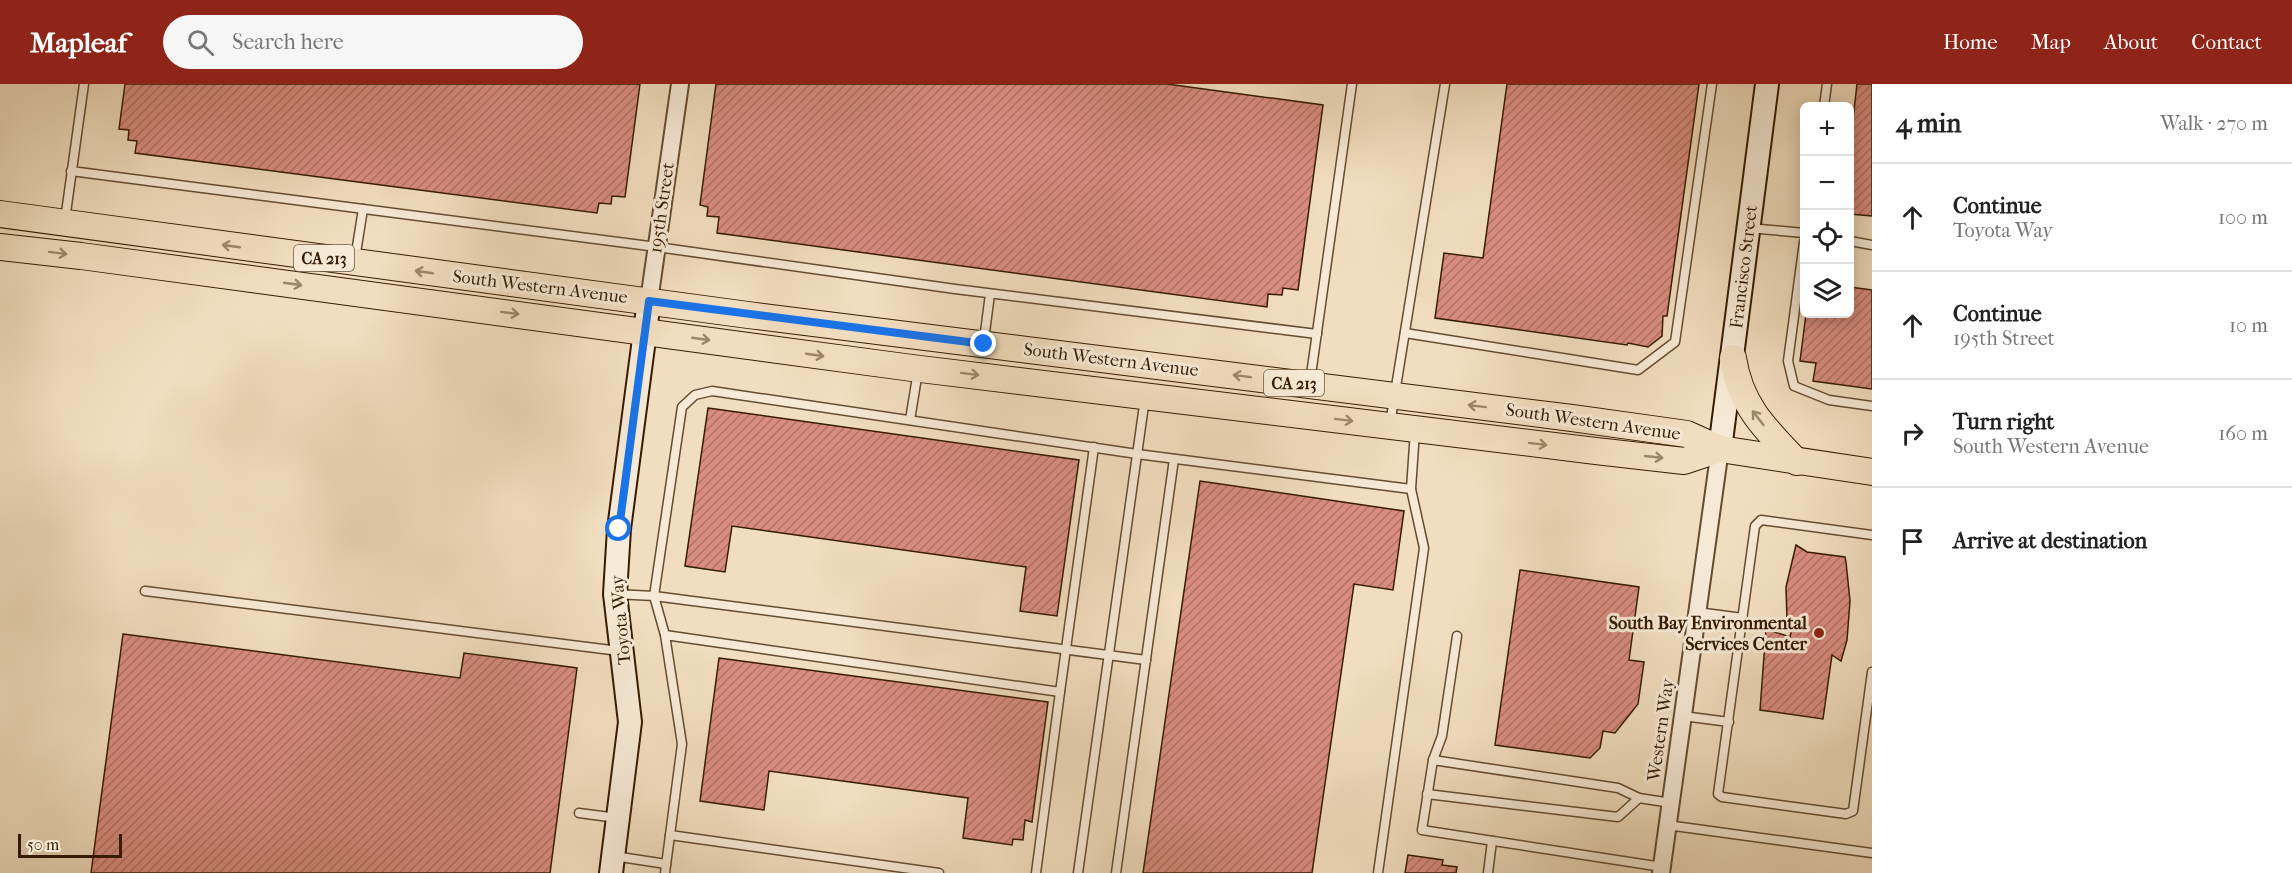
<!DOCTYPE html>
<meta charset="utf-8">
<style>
:root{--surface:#fff;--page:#f6f6f6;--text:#222;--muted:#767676;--line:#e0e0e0;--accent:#8f2418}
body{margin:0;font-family:"IM FELL French Canon",serif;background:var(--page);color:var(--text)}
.controls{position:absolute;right:18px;top:18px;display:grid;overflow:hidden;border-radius:9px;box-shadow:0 3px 15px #0003}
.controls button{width:54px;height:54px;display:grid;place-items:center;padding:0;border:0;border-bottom:2px solid var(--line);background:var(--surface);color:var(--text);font:30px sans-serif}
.scale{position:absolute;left:18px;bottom:15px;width:104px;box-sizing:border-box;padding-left:6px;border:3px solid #361b00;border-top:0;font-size:16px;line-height:21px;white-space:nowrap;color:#361b00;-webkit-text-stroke:4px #f6e9d5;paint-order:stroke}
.stop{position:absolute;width:18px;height:18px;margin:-14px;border:4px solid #1a73e8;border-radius:50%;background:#fff}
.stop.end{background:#1a73e8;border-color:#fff;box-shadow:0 2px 6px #0008}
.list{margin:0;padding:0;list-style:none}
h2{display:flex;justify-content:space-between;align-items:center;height:78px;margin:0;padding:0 24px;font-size:26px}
h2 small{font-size:20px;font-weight:400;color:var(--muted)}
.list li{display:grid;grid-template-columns:39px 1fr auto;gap:18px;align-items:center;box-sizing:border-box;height:108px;padding:0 24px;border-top:2px solid var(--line)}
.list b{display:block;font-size:22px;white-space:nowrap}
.list p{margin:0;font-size:20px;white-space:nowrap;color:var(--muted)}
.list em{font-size:20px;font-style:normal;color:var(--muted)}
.icon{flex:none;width:33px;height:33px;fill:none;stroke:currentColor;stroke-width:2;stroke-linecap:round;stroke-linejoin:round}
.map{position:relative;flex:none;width:1872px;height:789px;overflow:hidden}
header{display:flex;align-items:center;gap:36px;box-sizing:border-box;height:84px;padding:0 30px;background:var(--accent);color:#fff}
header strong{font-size:28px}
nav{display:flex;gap:33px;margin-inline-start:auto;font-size:21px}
.search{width:420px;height:54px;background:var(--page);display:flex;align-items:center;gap:15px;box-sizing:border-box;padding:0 21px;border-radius:33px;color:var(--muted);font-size:22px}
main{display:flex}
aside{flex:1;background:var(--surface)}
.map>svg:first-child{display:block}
</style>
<header>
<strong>Mapleaf</strong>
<div class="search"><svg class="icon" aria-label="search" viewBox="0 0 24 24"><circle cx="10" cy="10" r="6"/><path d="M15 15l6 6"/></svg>Search here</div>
<nav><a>Home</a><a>Map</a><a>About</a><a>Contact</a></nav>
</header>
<main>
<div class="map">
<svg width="1872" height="789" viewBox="0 0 1872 789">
<defs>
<pattern id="building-hatch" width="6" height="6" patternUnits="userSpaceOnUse" patternTransform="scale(1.5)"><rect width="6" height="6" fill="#d98c81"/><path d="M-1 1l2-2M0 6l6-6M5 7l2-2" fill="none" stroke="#b17267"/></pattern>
</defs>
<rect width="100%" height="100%" fill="#f1ddbf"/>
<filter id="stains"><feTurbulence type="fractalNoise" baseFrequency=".00333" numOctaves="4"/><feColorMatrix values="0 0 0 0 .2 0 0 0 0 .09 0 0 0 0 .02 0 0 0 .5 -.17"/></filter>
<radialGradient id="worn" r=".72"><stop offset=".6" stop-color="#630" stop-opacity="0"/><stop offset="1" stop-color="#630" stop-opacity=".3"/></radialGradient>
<!-- building -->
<g fill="url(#building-hatch)" stroke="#361b00" stroke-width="1.5">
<polygon points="125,0 640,0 625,113 612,112 611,120 599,119 597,129 135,69 137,57 128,56 129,46 119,45"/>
<polygon points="716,0 1167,0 1323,21 1298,206 1283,204 1282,211 1268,210 1267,223 717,149 719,133 707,132 708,123 700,121"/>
<polygon points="1507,0 1699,0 1667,232 1663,232 1662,252 1648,263 1628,259 1627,261 1435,234 1444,169 1483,174"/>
<polygon points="1857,0 1872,0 1872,132 1850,130 1850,62"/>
<polygon points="1850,203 1872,206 1872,305 1813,297 1816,279 1800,277 1806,230 1850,230"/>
<polygon points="708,324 1079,376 1057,532 1020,527 1026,483 732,442 725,488 685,482"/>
<polygon points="1200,397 1404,427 1393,506 1354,500 1312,789 1143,789"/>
<polygon points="1796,461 1807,468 1845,473 1846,478 1850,517 1847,556 1841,577 1832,571 1823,635 1760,626 1766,545 1790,553 1793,539 1787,536 1786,503"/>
<polygon points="1520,486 1639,503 1629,576 1644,578 1638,620 1615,649 1603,647 1600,664 1590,674 1495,661"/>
<polygon points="123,550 460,594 464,569 577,584 550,789 91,789"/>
<polygon points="719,574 1048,618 1032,738 1025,736 1023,756 1013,755 1012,761 963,754 968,714 769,687 764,726 700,717"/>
<polygon points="1408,771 1443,776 1442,781 1457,783 1456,789 1405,789"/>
</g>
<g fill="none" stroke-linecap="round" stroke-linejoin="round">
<defs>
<g id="lane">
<polyline points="1824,22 1827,0"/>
<polyline points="71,87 657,163 955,205 1317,250"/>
<polyline points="65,136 84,0"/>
<polyline points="1749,144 1804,149"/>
<polyline points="1850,157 1872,161"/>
<polyline points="1804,158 1788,277 1794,302 1829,316 1872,322"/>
<polyline points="355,175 363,125"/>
<polyline points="1405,249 1638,286 1675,258 1712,0"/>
<polyline points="984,256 990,210"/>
<polyline points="1310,298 1352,0"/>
<polyline points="910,336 918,287"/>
<polyline points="1390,340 1445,0"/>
<polyline points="1872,451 1761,436 1755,442 1718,710 1722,713 1846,730 1853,727 1872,588"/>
<polyline points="145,507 619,567"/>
<polyline points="615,510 654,512 1146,576"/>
<polyline points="1697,528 1743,534"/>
<polyline points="665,551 654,512 682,323 695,311 712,307 1137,370 1411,405"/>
<polyline points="1457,552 1442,652 1433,676 1422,746 1662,783"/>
<polyline points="1060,608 1094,363"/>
<polyline points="1683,632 1729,638"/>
<polyline points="1433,676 1618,704 1639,714 1671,719"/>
<polyline points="1427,710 1618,733 1639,714"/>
<polyline points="579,729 617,734"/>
<polyline points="1667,741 1872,769"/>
<polyline points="670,751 939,789"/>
<polyline points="614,772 666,780"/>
<polyline points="665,789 682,660 665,551 1060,608 1036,789"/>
<polyline points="1078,789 1145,314"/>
<polyline points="1116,789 1174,375"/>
<polyline points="1378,789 1424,464 1411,405 1415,347"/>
<polyline points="1488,789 1492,757"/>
</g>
<g id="street">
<polyline points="649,217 680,0"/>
<polyline points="1661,789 1720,365"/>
</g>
<g id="secondary">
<polyline points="1720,365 1767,0"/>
<polyline points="611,789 630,638 615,510 619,445 649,217"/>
</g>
<g id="primary">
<polyline points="0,130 748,231 1572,334 1687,350 1720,365 1872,388"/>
<polyline points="0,163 81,172 912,284 1596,367 1684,377 1720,365"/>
<path d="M1733,274c7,47 32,71 64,104"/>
</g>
</defs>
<!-- lane casing -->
<use href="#lane" stroke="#654c30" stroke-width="11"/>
<!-- street casing -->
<use href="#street" stroke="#654c30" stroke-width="20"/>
<!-- secondary casing -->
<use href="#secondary" stroke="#361b00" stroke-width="26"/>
<!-- primary casing -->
<use href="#primary" stroke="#361b00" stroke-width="28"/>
<!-- lane -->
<use href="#lane" stroke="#f6e9d5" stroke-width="8"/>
<!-- street -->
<use href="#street" stroke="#f6e9d5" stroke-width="16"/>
<!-- secondary -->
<use href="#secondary" stroke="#f6e9d5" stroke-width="22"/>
<!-- primary -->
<use href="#primary" stroke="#f1ddbf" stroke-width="26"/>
</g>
<!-- one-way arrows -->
<defs><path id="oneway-shaft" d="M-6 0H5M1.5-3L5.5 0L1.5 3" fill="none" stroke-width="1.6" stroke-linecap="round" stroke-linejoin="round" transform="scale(1.5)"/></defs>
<g stroke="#9d8669">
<use href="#oneway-shaft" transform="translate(231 162) rotate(-172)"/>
<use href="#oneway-shaft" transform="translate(58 169) rotate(7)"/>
<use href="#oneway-shaft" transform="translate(424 188) rotate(-172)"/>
<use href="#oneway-shaft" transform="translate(293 200) rotate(8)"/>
<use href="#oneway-shaft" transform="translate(510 229) rotate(7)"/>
<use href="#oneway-shaft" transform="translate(701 255) rotate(8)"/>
<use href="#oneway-shaft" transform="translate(815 271) rotate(8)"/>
<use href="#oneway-shaft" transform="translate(970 290) rotate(7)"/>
<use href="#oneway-shaft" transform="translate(1242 292) rotate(-173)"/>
<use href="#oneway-shaft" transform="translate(1477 322) rotate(-173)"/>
<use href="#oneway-shaft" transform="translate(1758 334) rotate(-128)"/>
<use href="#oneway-shaft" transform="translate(1344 336) rotate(7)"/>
<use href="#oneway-shaft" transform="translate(1538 360) rotate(7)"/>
<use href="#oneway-shaft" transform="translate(1654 373) rotate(6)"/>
</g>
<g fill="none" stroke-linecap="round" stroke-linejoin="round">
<!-- route -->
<polyline stroke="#1a73e8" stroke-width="8" points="619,445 649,217 984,260"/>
</g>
<!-- markers -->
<circle fill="#8f2418" stroke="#f6e9d5" stroke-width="2" cx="1819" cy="549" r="6"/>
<g text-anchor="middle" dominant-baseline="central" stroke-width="6" stroke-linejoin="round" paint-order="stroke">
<!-- shield labels -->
<g fill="#f6e9d5" stroke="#705940" stroke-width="1.5">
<rect x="294" y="161" width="60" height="26" rx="4.5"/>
<rect x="1264" y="286" width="60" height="26" rx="4.5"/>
</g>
<g font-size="16" font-weight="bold" fill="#361b00">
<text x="324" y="174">CA 213</text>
<text x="1294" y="299">CA 213</text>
</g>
<!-- street labels -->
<g font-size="18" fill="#361b00" stroke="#f6e9d5">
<text transform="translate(662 124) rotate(-82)">195th Street</text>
<text transform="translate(1744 183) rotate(-83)">Francisco Street</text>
<text transform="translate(540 203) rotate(7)">South Western Avenue</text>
<text transform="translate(1111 276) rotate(7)">South Western Avenue</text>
<text transform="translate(1593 338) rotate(8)">South Western Avenue</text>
<text transform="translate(621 536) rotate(-95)">Toyota Way</text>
<text transform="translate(1661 646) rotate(-82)">Western Way</text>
</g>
<!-- poi labels -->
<g font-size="18" font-weight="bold" fill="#361b00" stroke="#f6e9d5" text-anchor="end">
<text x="1807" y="539">South Bay Environmental<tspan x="1807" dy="21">Services Center</tspan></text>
</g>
</g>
<rect width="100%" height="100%" filter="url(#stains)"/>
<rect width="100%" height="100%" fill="url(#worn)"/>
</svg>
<div class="controls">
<button>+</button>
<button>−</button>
<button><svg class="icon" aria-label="locate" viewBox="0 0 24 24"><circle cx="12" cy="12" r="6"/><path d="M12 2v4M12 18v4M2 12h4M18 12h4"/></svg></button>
<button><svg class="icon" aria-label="layers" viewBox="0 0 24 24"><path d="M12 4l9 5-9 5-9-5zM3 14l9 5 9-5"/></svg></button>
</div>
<div class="scale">50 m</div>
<div class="stop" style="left:619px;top:445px"></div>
<div class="stop end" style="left:984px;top:260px"></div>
</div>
<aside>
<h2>4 min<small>Walk · 270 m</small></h2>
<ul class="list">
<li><svg class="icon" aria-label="ahead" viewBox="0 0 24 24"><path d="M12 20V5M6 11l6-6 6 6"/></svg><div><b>Continue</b><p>Toyota Way</p></div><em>100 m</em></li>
<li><svg class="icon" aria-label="ahead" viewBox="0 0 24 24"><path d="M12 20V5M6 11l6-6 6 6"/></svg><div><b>Continue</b><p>195th Street</p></div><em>10 m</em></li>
<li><svg class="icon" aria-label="right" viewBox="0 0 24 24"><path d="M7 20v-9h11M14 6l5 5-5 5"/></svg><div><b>Turn right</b><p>South Western Avenue</p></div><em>160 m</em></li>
<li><svg class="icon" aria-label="arrive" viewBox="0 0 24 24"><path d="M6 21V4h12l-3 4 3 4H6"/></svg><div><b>Arrive at destination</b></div></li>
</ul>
</aside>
</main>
